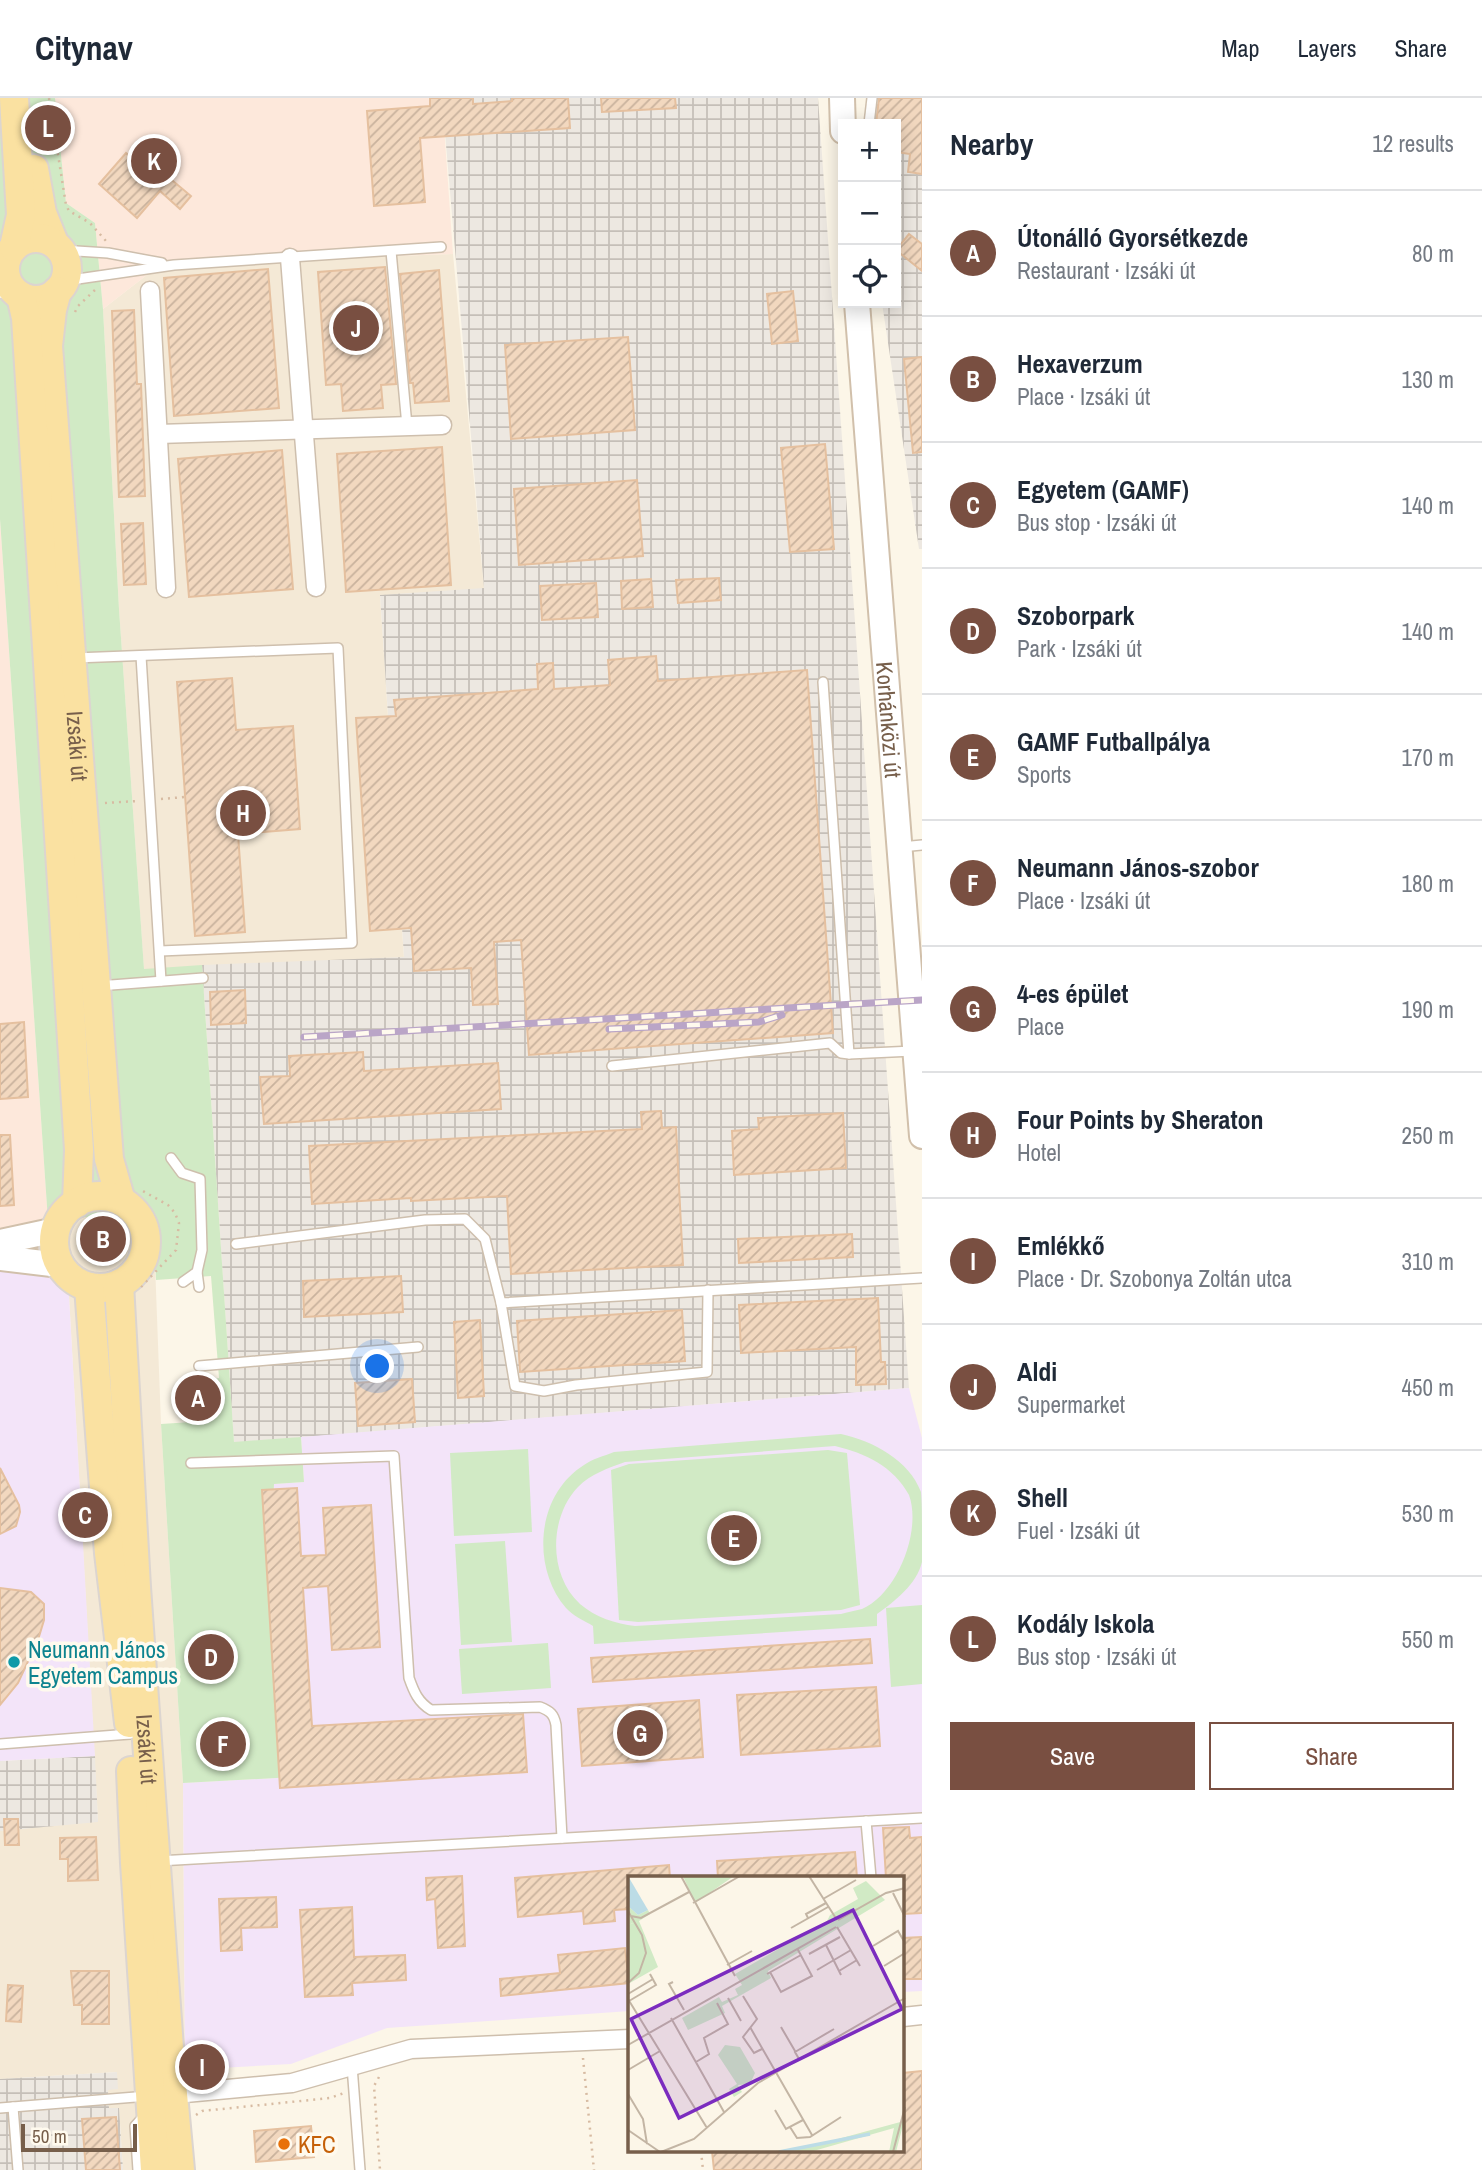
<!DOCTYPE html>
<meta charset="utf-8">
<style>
:root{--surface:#fff;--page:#f6f6f7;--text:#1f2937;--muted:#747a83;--line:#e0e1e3;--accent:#794f41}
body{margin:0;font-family:"Archivo Narrow",sans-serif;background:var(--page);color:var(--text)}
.controls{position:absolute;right:21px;top:21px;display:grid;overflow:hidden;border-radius:0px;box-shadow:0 4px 18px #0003}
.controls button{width:63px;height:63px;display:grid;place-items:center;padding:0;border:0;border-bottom:2px solid var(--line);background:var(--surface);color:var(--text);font:35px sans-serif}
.scale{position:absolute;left:21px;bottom:18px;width:116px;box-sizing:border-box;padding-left:7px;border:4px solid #775f4b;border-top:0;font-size:19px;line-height:24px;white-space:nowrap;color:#775f4b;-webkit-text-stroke:5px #fffaee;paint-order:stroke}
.you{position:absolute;left:378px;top:1269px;width:24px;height:24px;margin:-18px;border:5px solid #fff;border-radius:50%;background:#1a73e8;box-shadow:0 0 0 10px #1a73e833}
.badge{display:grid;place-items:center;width:46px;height:46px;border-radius:50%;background:var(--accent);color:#fff;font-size:23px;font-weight:700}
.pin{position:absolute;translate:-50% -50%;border:4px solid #fff;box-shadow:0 2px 7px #0006}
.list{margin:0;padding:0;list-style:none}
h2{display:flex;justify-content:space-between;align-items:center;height:91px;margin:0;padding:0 28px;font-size:30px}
h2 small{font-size:23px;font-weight:400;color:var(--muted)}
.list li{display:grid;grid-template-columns:46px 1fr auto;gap:21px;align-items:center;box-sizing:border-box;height:126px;padding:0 28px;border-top:2px solid var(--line)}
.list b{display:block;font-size:26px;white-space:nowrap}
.list p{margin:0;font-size:23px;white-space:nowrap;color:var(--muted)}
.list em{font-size:23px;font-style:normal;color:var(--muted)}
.actions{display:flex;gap:14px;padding:21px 28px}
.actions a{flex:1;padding:16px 0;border:2px solid var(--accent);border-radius:0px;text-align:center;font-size:24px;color:var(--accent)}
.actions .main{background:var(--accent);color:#fff}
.icon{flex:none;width:38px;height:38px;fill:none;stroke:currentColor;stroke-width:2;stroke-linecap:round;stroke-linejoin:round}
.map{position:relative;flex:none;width:922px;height:2072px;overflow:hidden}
header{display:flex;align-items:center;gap:42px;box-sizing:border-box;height:98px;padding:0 35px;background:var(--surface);border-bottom:2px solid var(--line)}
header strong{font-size:33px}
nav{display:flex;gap:38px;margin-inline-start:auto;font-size:24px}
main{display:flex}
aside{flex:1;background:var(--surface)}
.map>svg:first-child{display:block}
</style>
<header>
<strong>Citynav</strong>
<nav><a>Map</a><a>Layers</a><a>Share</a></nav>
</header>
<main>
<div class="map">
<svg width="922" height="2072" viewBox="0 0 922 2072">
<defs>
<pattern id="industrial-grid" width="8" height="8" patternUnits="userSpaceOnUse" patternTransform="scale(1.75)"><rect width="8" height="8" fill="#ede8e1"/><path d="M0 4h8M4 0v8" fill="none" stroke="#c5bfb8"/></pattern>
<pattern id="building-hatch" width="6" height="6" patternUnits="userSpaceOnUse" patternTransform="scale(1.75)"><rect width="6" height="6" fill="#f2d8bf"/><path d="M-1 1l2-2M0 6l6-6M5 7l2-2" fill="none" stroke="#c9b29d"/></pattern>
</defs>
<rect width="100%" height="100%" fill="#fcf6e8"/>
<!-- residential -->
<g fill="#f4e9d6">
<polygon points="453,156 484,491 380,498 404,860 144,872 119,511 103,211 161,166"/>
<polygon points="153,1112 161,1326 183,1685 185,1972 136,1978 143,2072 123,2072 119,2010 109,2010 108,1991 117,1974 0,1981 0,1733 98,1723 68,1180 50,1170 48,1123"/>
</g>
<!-- commercial -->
<g fill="#fde8db">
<polygon points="55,0 442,0 453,156 161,166 103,211 95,125 66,105"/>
<polygon points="0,421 48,1123 50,1170 0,1167"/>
</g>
<!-- industrial -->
<g fill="url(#industrial-grid)">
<polygon points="442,0 818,0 909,1290 234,1345 202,867 404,859 380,497 484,490"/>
<polygon points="874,0 922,0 922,451 919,451 882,205 896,205 896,26 871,26"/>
<polygon points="95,1658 98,1724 0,1733 0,1663"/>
<polygon points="117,1974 118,1991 108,1992 109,2010 119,2010 123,2072 0,2072 0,1981"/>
</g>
<!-- education -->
<g fill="#f3e4f9">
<polygon points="0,1167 50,1170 68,1180 95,1658 0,1663"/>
<polygon points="909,1290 922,1340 922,1893 903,1894 903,1780 630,1780 630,1913 387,1930 291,1966 185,1972 183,1685 294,1679 269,1493 274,1386 304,1384 301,1339"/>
</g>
<!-- green -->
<g fill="#d1eac5" fill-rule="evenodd">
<polygon points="0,0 55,0 66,105 95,125 103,211 119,511 144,871 202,867 234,1344 301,1339 304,1384 274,1386 269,1493 294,1679 183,1685 161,1326 207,1323 205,1283 219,1280 211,1178 156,1182 153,1112 48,1123 0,421"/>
<path d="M841,1336c32,7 68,26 80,58 1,11 1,26 1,38 0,10 0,22 0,32 -5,22 -28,40 -45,52v12l-283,18 -1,-18c-8,-5 -20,-10 -27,-18 -35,-41 -30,-113 18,-143 8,-6 20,-9 30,-13zM835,1348c30,7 58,20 74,49 13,36 -12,99 -47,114 -7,2 -15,3 -21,5l-206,12c-19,-2 -40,-9 -55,-22 -32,-29 -31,-87 -2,-117 12,-13 31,-19 47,-25z"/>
<polygon points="528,1351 532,1434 454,1438 450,1355"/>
<polygon points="828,1352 847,1355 860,1507 841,1512 638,1524 619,1522 611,1372 629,1366"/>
<polygon points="505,1443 512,1544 461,1547 455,1446"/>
<polygon points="922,1507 922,1586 891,1589 886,1510"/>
<polygon points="548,1545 551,1590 462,1596 459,1551"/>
</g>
<!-- building -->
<g fill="url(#building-hatch)" stroke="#e5c09f" stroke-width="2">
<polygon points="430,0 473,0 473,6 512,3 512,0 568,0 570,30 420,40 425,104 374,108 367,13 430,8"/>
<polygon points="601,0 675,0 676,10 602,14"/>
<polygon points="879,0 922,0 922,76 908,74 910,56 896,54 896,26 876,26"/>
<polygon points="146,39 177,67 167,78 191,98 180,111 160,93 137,120 99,86 126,55 129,58"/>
<polygon points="909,136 922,146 922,173 896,152"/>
<polygon points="385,169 396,286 381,287 383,310 343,313 341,286 326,287 318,174"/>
<polygon points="268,171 279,310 174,318 164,180"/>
<polygon points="439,172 449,303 415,305 413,285 410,285 400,176"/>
<polygon points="793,193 798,243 772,246 767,196"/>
<polygon points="134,212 137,286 141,286 145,398 119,399 112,213"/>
<polygon points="628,239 635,332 511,341 505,247"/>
<polygon points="922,259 922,354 913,355 904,261"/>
<polygon points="825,346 834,451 790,454 781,350"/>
<polygon points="442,349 451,487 346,494 337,356"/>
<polygon points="282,352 293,491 189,499 178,361"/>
<polygon points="637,382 643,458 519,467 514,391"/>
<polygon points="143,425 146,486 124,487 121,426"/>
<polygon points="719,480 721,502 678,505 676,482"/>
<polygon points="651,481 653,509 622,511 621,483"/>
<polygon points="596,485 598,519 542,522 540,488"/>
<polygon points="656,558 658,583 807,572 833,935 529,957 521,842 494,844 498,906 473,907 471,870 414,873 411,830 370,833 356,620 396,618 394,602 538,591 537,566 553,565 554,591 610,587 608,562"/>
<polygon points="232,580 236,632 293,628 300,731 238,736 245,834 195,838 177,584"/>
<polygon points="245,892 246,925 211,927 210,894"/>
<polygon points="24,924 28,999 0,1001 0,926"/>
<polygon points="363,954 364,973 498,965 501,1011 264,1026 260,979 290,978 289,958"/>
<polygon points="661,1013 662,1030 676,1029 683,1167 511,1176 507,1098 411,1103 411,1100 312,1106 309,1048 642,1031 641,1014"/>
<polygon points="843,1015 846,1070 734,1077 732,1033 759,1031 758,1020"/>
<polygon points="0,1037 10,1037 14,1107 0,1108"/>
<polygon points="852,1136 853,1159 739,1165 738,1141"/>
<polygon points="401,1178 403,1214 304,1219 303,1183"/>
<polygon points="878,1200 881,1264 885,1264 886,1286 856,1287 856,1249 741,1255 739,1207"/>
<polygon points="682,1212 685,1263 520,1274 517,1223"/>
<polygon points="480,1222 484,1298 458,1300 454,1224"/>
<polygon points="412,1281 415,1324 358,1328 355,1285"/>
<polygon points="0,1370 19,1407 20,1414 16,1428 0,1436"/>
<polygon points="297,1390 301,1458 326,1457 323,1410 371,1407 380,1549 332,1552 328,1488 303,1490 312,1628 523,1616 527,1674 280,1690 262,1392"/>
<polygon points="0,1490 31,1494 44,1506 44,1522 38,1542 18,1585 0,1607"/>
<polygon points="870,1541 872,1565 593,1584 591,1560"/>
<polygon points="876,1589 880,1648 741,1657 737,1597"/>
<polygon points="699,1602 703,1659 582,1668 578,1611"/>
<polygon points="4,1721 18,1721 19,1747 5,1747"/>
<polygon points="909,1729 910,1740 922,1739 922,1815 903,1816 903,1780 886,1780 883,1730"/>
<polygon points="96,1739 98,1782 68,1783 68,1761 60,1761 60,1740"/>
<polygon points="855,1754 857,1780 718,1780 717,1763"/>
<polygon points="669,1767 670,1780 630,1780 630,1811 614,1812 615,1823 584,1826 583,1813 518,1819 515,1780"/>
<polygon points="462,1778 465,1848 438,1850 435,1801 427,1802 426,1780"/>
<polygon points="276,1799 277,1829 241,1830 242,1852 221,1853 219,1801"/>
<polygon points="352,1809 354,1859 405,1857 406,1882 352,1885 353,1897 305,1899 300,1812"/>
<polygon points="922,1839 922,1881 903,1881 903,1840"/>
<polygon points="625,1850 629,1885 501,1898 500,1881 560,1875 558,1857"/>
<polygon points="71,1873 109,1873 109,1926 82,1926 82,1907 74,1907"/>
<polygon points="8,1887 23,1888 21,1924 6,1923"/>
<polygon points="922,1973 922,2072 714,2072 712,2053 903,2053 903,1975"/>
<polygon points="116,2019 120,2072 86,2072 82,2021"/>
<polygon points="311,2028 314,2059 256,2064 254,2033"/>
</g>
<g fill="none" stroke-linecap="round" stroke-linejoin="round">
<defs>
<g id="lane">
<polyline points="869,26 872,0"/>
<polyline points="61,152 108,155 162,165"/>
<polyline points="391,153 407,328"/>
<polyline points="64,183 174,167 441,149"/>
<polyline points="141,558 161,883"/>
<polyline points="75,560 338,550 352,845 160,853"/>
<polyline points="823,584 849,956 913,953"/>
<polyline points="901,749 922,747"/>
<polyline points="98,888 203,880"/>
<polyline points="612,968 830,945 841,955 849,956"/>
<polyline points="171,1060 182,1075 200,1081 202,1152 197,1174 183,1184"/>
<polyline points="236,1146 425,1122 465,1121 485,1141 501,1205 515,1288 544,1293 576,1287 707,1274 708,1192"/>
<polyline points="197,1174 199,1189"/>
<polyline points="501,1205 922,1180"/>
<polyline points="199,1268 418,1249"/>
<path d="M191,1365l203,-7 15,222c5,14 9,24 22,32l109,-3c10,4 14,7 16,18l6,113"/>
<polyline points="0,1646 130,1636"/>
<polyline points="866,1723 871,1780"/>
<polyline points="158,1763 922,1720"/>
<polyline points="352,1968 360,2072"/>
<polyline points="13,2009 18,2072"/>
<polyline points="0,2010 148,1998"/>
<polyline points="138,2072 135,2028 145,2017"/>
</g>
<g id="street">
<polyline points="290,160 316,489"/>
<polyline points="0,190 16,195"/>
<polyline points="150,193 166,490"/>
<polyline points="158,336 442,327"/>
<polyline points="903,1919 922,1917"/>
<polyline points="164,1997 292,1985 411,1951 630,1941"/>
</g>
<g id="secondary">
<polyline points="842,0 843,33"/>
<path id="s1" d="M857,205l65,833"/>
<polyline points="0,1144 56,1132"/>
<polyline points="0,1160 60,1167"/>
</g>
<g id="primary">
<polyline points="34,71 42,115 54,145"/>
<circle cx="36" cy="171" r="31"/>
<polyline points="14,149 21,117 14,0"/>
<path id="s2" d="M57,193l-5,19 -4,36 61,813 12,42"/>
<polyline points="21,198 26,220 79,1052 77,1105"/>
<circle cx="100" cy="1144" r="46"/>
<path id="s3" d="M119,1186l17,303 34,475 10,108"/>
<polyline points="89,1189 109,1455 129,1625"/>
<polyline points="131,1673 135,1765 155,2072"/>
</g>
</defs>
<!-- lane casing -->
<use href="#lane" stroke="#cebfad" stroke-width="12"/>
<!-- street casing -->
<use href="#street" stroke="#cebfad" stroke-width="21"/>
<!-- secondary casing -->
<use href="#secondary" stroke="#d1c0ab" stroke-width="28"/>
<!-- primary casing -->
<use href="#primary" stroke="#dcd5d0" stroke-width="32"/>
<!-- path -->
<g stroke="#d7bba2" stroke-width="2.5" stroke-dasharray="2 5" stroke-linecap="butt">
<polyline points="49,0 66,107 69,113 90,125 106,143"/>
<polyline points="75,214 78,208 96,191"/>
<polyline points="161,701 185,699"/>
<polyline points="105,705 137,703"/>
<polyline points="141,1189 176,1152 179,1125 175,1115 168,1107 141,1092"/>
<polyline points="583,1960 594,2072"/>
<polyline points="379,1979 374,1988 380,2072"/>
<polyline points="196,2017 202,2013 330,2000 344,1995"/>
<polyline points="701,2053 703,2072"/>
</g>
<!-- lane -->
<use href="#lane" stroke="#fff" stroke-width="9"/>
<!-- street -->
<use href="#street" stroke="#fff" stroke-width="18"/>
<!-- secondary -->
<use href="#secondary" stroke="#fff" stroke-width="24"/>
<!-- primary -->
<use href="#primary" stroke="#fae1a1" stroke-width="28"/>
<defs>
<g id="rail">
<polyline points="609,931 759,924 782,917"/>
<polyline points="304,939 922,902"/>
</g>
</defs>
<!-- rail casing -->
<use href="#rail" stroke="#baa5c7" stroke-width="7"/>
<!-- rail -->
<use href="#rail" stroke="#fffaee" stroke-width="4.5" stroke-dasharray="13" stroke-linecap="butt"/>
</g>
<!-- markers -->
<circle fill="#0f9aa8" stroke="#fffaee" stroke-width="2.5" cx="14" cy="1564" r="7"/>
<circle fill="#e8710a" stroke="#fffaee" stroke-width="2.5" cx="284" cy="2046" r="7"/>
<g text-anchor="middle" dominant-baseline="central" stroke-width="7" stroke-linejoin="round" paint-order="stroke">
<!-- street labels -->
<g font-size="23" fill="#775f4b" stroke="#fffaee">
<text stroke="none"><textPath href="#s1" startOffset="418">Korhánközi út</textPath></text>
<text stroke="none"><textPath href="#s2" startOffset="457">Izsáki út</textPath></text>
<text stroke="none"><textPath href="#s3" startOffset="466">Izsáki út</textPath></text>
</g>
<!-- culture labels -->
<g font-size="23" fill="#0d838f" stroke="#fffaee" text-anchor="start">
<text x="28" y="1551">Neumann János<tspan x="28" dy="26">Egyetem Campus</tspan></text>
</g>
<!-- food labels -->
<g font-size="23" fill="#c56008" stroke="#fffaee" text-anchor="start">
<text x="298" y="2046">KFC</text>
</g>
</g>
<!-- overview -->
<g transform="translate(628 1778)">
<rect width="276" height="276" fill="#fcf6e8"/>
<path d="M55,0h51l-39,27zM238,5l19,19 -117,71 3,7 -49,28 3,7 -37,17 -6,-12 37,-21 3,5 16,-7 -3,-6 7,-4 -7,-11 92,-53 3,-6 28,-16 -5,-11zM0,30l10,9 10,-5 2,4 -11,7 19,46 -30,17 5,-61 -5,2zM97,169l15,2 15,26 -5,11 -12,1 4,7 -8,5 -5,-8 8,-5 -19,-29zM276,245l-8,31h-7l5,-24 -84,24h-45l40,-4z" fill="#d1eac5"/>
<path d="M5,47l10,18 1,14 -16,24v-54z" fill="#d1eac5"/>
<path d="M0,0l20,34 -10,5 -10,-9z" fill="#bcdce6"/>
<path fill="none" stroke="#bcdce6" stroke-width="3.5" d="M151,276l91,-18"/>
<path fill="none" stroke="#c3b5a4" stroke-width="2" d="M53,0l54,100M181,0l28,44M265,17l12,24M195,23l33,-19M65,27l47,-27M0,35l14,24 4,18 -7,20 -11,10M3,40l10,2 48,-26M180,42l-2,-4 20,-11M210,44l48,-27 19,-5M209,51l23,39M163,52l37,-21M198,69l15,30M245,70l25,-15 7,12M181,78l31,-17M99,89l25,-14M256,90l21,-13M189,94l34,-20M211,95l18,-11M142,96l11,20 31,-16 -15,-28M139,98l34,-19M45,106l-4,2 15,26M0,118l25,-15M115,120l14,23 -14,18 11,16 8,-4M100,122l13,23M0,123l79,129M1,125l27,-16 -6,-11M43,142l53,94M122,151l62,108M153,151l14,24M0,169l208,-118M171,183l-4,-7 39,-23M68,186l13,-8 -5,-16 24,-14 -11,-21M0,194l32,-19M0,218l15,25 4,25M147,234l11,19 17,-9M162,251l7,11 13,-1 31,-20M0,254l32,22M33,276l33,-13 64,-56 147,-85M265,276l12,-45"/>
<path fill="#7b2cbf" fill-opacity="0.15" stroke="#7b2cbf" stroke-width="3.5" d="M225,34l49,99 -223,109 -48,-99z"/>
<rect width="276" height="276" fill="none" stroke="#775f4b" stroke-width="3.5"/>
</g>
</svg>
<div class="controls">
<button>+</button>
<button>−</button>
<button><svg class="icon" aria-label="locate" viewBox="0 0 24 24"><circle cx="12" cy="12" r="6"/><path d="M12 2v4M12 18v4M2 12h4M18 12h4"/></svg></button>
</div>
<div class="scale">50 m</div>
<div class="you"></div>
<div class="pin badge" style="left:198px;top:1300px">A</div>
<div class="pin badge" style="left:103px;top:1141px">B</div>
<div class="pin badge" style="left:85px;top:1417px">C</div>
<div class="pin badge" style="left:211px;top:1559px">D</div>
<div class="pin badge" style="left:734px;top:1440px">E</div>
<div class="pin badge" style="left:223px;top:1646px">F</div>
<div class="pin badge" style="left:640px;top:1635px">G</div>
<div class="pin badge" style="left:243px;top:715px">H</div>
<div class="pin badge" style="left:202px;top:1969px">I</div>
<div class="pin badge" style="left:356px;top:230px">J</div>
<div class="pin badge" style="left:154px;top:63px">K</div>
<div class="pin badge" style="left:48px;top:30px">L</div>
</div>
<aside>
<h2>Nearby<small>12 results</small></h2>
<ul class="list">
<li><span class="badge">A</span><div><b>Útonálló Gyorsétkezde</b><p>Restaurant · Izsáki út</p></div><em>80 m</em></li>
<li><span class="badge">B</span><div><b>Hexaverzum</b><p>Place · Izsáki út</p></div><em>130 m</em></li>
<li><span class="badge">C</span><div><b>Egyetem (GAMF)</b><p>Bus stop · Izsáki út</p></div><em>140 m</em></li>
<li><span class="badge">D</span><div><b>Szoborpark</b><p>Park · Izsáki út</p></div><em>140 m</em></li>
<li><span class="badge">E</span><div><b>GAMF Futballpálya</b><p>Sports</p></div><em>170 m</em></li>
<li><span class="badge">F</span><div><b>Neumann János-szobor</b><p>Place · Izsáki út</p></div><em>180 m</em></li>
<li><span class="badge">G</span><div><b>4-es épület</b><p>Place</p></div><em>190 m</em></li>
<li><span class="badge">H</span><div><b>Four Points by Sheraton</b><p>Hotel</p></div><em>250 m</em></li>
<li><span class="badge">I</span><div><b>Emlékkő</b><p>Place · Dr. Szobonya Zoltán utca</p></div><em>310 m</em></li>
<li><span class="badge">J</span><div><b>Aldi</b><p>Supermarket</p></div><em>450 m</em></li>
<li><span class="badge">K</span><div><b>Shell</b><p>Fuel · Izsáki út</p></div><em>530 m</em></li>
<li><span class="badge">L</span><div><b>Kodály Iskola</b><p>Bus stop · Izsáki út</p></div><em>550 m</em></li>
</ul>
<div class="actions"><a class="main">Save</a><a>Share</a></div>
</aside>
</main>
